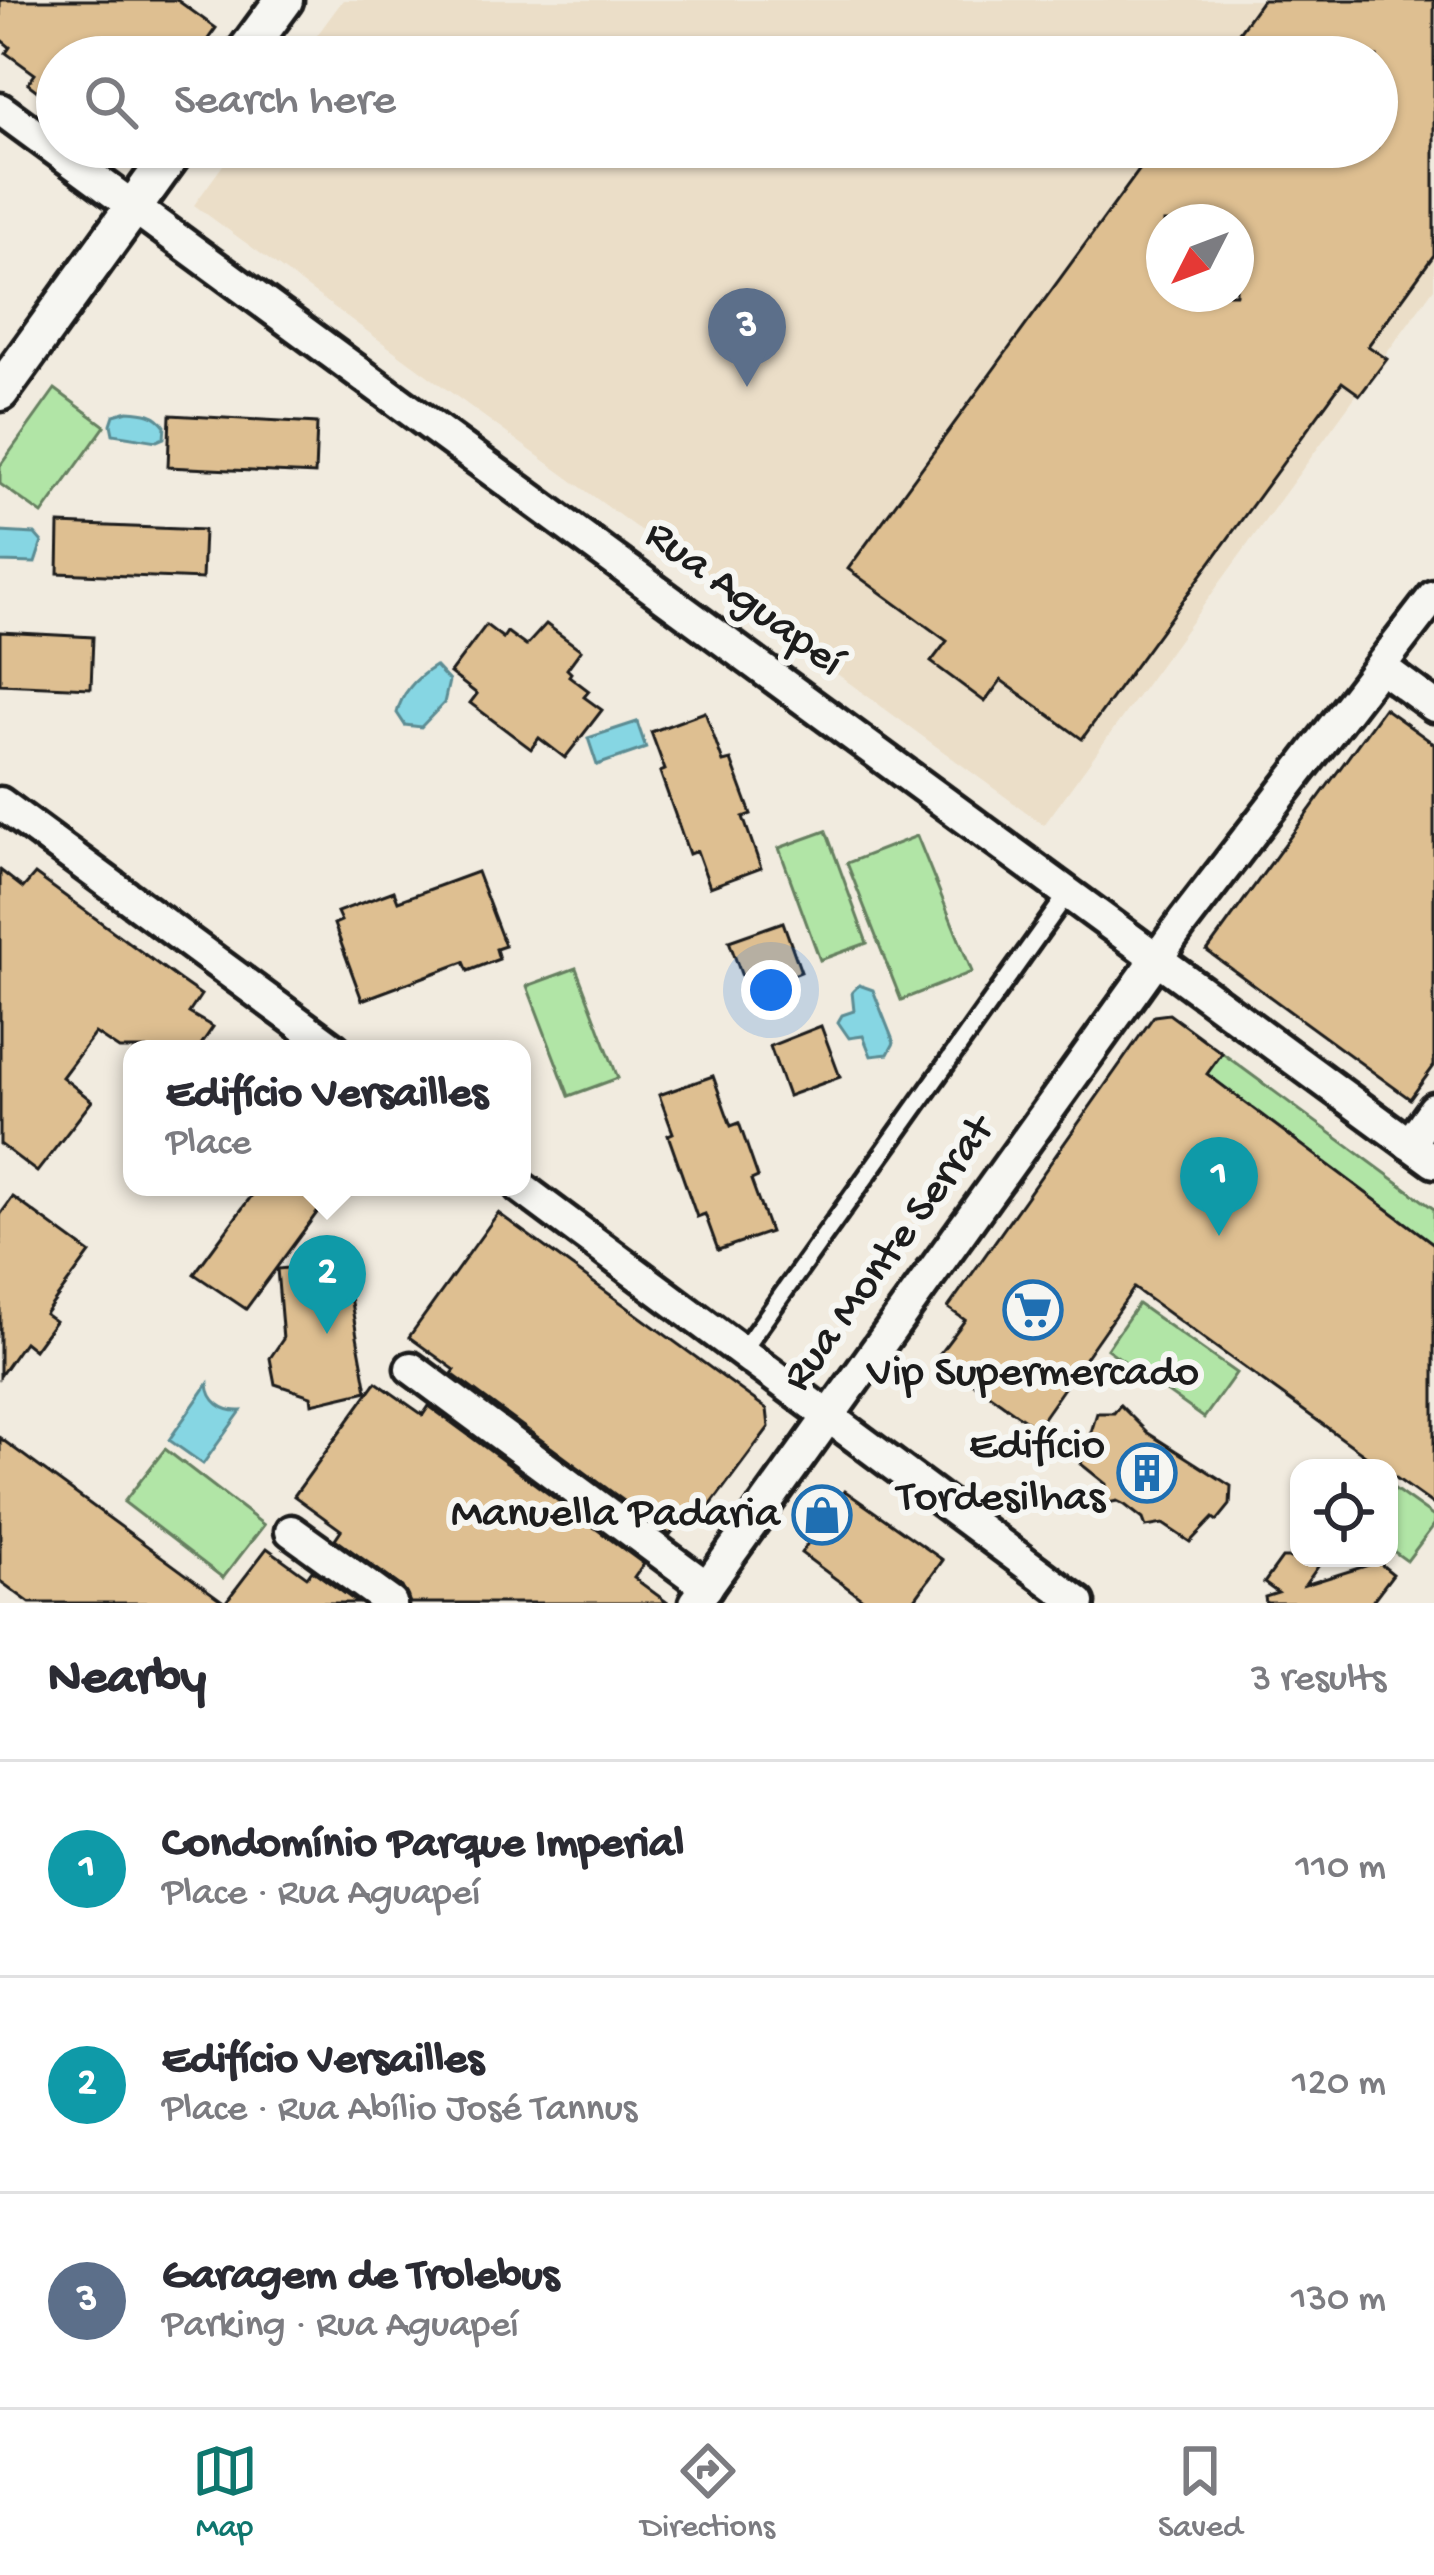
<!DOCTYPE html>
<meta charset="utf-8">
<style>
:root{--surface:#fff;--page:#f7f7f7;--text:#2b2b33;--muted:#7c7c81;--line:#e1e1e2;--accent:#0f766e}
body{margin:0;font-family:"Gochi Hand",sans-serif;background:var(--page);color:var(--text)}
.controls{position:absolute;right:36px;bottom:36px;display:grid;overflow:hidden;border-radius:24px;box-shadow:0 3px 9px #0004}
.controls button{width:108px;height:108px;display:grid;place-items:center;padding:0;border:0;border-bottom:3px solid var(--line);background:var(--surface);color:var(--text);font:60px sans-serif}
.compass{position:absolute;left:1146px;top:204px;width:108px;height:108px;border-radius:50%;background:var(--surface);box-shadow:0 3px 9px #0004;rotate:228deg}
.you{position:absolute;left:771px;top:990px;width:42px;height:42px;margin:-30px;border:9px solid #fff;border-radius:50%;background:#1a73e8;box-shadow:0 0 0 18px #1a73e833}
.badge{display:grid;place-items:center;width:78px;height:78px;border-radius:50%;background:var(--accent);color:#fff;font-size:39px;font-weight:700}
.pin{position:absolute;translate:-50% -99px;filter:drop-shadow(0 3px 6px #0008)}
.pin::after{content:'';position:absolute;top:63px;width:42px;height:36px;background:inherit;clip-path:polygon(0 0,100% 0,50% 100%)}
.popup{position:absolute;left:123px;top:1040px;width:408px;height:156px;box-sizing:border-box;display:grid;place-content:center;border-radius:24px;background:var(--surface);filter:drop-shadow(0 3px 9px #0005);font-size:39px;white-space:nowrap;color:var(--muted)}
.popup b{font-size:45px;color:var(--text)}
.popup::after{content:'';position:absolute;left:50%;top:100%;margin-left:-24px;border:24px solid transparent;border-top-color:var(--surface)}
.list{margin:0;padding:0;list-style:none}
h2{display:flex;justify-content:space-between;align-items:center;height:156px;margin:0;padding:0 48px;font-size:51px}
h2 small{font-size:39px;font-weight:400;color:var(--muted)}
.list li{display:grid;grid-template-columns:78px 1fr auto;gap:36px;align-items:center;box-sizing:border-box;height:216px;padding:0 48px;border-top:3px solid var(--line)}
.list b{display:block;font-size:45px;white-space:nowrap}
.list p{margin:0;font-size:39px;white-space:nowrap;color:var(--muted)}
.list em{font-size:39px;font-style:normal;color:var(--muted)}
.icon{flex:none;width:66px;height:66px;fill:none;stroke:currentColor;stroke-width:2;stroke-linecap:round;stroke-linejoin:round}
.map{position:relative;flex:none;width:1434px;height:1603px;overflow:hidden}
.search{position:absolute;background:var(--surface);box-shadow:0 3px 9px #0004;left:36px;right:36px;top:36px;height:132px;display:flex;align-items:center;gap:30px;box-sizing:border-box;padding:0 42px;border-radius:66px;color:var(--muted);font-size:45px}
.sheet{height:804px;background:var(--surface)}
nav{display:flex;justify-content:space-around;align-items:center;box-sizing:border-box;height:168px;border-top:3px solid var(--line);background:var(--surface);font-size:33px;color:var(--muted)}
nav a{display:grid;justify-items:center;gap:6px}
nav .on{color:var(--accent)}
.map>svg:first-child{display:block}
</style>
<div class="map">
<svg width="1434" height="1603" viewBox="0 0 1434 1603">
<rect width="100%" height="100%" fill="#f1ebdf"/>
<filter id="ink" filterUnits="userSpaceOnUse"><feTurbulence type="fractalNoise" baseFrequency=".00833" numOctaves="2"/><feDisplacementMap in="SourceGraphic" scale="24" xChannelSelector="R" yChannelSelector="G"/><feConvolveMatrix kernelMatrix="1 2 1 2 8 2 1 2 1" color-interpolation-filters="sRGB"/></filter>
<g filter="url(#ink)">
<!-- built -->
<path fill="#ebdec8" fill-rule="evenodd" d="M343,0h1091v288l-390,537 -850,-620 42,-58h1141v-90h-1076zM1164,222h72v72h-72z"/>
<!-- green -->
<g fill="#b1e5a6" stroke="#668061" stroke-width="3">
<polygon points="55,389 105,426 42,514 0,484 0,466"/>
<polygon points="826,831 867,943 820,960 779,848"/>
<polygon points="917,836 972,972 901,1000 847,863"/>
<polygon points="576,968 618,1078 569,1096 527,986"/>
<polygon points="1222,1053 1434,1209 1434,1244 1207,1074"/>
<polygon points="1138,1304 1236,1373 1204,1418 1107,1349"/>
<polygon points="165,1449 264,1525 223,1578 124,1502"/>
<polygon points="1389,1485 1434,1517 1434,1525 1407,1561 1389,1548"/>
</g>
<!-- water -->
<g fill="#86d6e3" stroke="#5c8c93" stroke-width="3">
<path d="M128,411c16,1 28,2 37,15l-1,12 -7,3 -44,-7 -2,-10 3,-9z"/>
<polygon points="0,532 35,534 42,542 35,563 0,562"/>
<path d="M435,666l14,15 -5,22 -23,24 -16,-2 -8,-12c5,-21 20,-36 38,-47z"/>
<polygon points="637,722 646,748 597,765 588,738"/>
<polygon points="859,985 873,990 894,1043 888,1054 871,1056 863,1036 849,1038 838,1022 842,1015 854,1011 852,992"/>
<path d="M208,1384c1,17 15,28 33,27l-38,53 -34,-24z"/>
</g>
<!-- building -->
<g fill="#debf91" stroke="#1c1c1c" stroke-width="3" fill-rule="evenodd">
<polygon points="0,0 177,0 216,28 195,57 57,57 57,106 28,84 35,74 6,53 10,47 0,39"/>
<path d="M1262,0h172v255l-66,91 19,13 -27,36 -18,-13 -260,357 -81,-59 -16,22 -54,-40 16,-21 -99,-72 308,-422h221v-90h-156zM1164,222h72v72h-72z"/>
<polygon points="170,415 317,423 315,474 168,467"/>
<polygon points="59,524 204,530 202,579 58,573"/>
<polygon points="546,624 581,650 567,669 571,673 569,676 589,691 584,697 602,710 565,758 539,738 531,749 470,703 477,694 450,673 486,625 503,638 507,632 526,646"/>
<polygon points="0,632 93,637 91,688 0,684"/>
<polygon points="1384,708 1434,744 1434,1066 1410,1099 1207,951"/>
<polygon points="705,712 723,762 731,760 751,814 743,817 761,868 710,887 697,851 689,854 660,772 665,770 651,732"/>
<polygon points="0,870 23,888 35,874 181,981 201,995 189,1013 213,1027 198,1049 119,1049 95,1033 62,1077 92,1101 37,1172 0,1144"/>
<polygon points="477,872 505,946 496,949 499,959 468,971 464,962 362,1000 334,924 341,921 337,912 394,891 398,901"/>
<polygon points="783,922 801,972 748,993 729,941"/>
<polygon points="1169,1014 1222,1053 1207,1074 1434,1244 1434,1505 1389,1473 1389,1468 1383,1468 1134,1288 1036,1428 937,1357 965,1320 948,1308 1154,1016"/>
<polygon points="821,1026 840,1077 788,1096 770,1046"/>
<polygon points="713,1076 731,1126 739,1123 758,1177 751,1180 770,1232 718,1250 705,1214 697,1217 668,1135 673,1133 659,1095"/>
<polygon points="258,1187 336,1187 246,1309 194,1274"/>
<polygon points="13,1197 90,1253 45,1314 55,1321 34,1350 24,1342 0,1376 0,1215"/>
<polygon points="498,1213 767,1409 769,1427 699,1521 687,1512 670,1535 452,1374 455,1370 409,1337"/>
<polygon points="331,1264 346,1275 367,1391 312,1404 311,1396 275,1384 270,1358 283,1339 277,1269"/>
<polygon points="376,1382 423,1415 429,1406 644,1564 634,1578 668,1603 410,1603 402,1587 335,1539 341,1530 294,1496"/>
<polygon points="1120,1405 1148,1433 1231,1486 1230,1505 1217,1521 1213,1518 1190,1542 1163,1524 1146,1527 1143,1519 1125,1505 1117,1501 1108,1503 1106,1484 1081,1464 1097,1413 1114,1413"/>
<polygon points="0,1438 225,1603 267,1548 307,1577 312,1570 358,1603 30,1603 0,1581"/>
<polygon points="845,1491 943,1560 912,1603 868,1603 801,1553"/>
<polygon points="1282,1558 1324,1558 1305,1585 1378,1562 1393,1574 1371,1603 1266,1603 1265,1597 1278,1593 1264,1583"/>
</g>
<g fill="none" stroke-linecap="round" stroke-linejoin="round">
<defs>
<polyline id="service" points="742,1351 1068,893"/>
<g id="minor">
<polyline points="0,109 1434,1162"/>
<polyline points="1381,667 1434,706"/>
<polyline points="0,803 334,1049"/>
<polyline points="1409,1144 1434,1109"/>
<polyline points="520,1187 1079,1603"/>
<polyline points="411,1368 707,1587"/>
<polyline points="291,1531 391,1603"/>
<polyline points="695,1603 1183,922 1434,596"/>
</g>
<g id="tertiary">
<polyline points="242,57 284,0"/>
<polyline points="0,392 177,147"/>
</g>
</defs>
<!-- service casing -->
<use href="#service" stroke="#1c1c1c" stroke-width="24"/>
<!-- minor casing -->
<use href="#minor" stroke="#1c1c1c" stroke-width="39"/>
<!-- tertiary casing -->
<use href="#tertiary" stroke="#1c1c1c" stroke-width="45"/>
<!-- service -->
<use href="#service" stroke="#f6f6f2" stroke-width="15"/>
<!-- minor -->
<use href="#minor" stroke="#f6f6f2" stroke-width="30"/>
<!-- tertiary -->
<use href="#tertiary" stroke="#f6f6f2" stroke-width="36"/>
</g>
</g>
<!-- icons -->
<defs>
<symbol id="supermarket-ring" viewBox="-11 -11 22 22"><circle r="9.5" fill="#f6f6f2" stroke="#1f6fb2" stroke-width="1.5"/><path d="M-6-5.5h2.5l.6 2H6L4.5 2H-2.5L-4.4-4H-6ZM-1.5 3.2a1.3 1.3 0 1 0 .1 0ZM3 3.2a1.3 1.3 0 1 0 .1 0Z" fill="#1f6fb2"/></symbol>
<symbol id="building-ring" viewBox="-11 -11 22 22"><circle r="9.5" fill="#f6f6f2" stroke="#1f6fb2" stroke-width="1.5"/><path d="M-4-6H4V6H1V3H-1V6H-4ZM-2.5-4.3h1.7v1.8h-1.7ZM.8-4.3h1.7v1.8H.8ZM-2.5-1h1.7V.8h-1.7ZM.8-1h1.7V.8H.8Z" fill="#1f6fb2"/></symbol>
<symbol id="shop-ring" viewBox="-11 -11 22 22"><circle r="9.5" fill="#f6f6f2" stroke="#1f6fb2" stroke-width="1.5"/><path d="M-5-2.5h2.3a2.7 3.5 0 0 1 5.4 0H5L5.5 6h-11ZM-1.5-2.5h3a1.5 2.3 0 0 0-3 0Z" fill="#1f6fb2"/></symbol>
</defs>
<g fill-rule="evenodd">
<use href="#supermarket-ring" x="1000" y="1277" width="66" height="66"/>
<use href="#building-ring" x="1114" y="1440" width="66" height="66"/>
<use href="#shop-ring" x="789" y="1482" width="66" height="66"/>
</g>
<g text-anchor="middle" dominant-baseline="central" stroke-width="12" stroke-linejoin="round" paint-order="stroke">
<!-- street labels -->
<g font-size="45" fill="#1c1c1c" stroke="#f6f6f2">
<text transform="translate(743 600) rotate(36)">Rua Aguapeí</text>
<text transform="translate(890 1255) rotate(-54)">Rua Monte Serrat</text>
</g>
<!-- poi labels -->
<g font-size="45" fill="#1c1c1c" stroke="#f6f6f2" text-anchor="end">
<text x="1033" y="1374" text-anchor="middle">Vip Supermercado</text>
<text x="1105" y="1447">Edifício<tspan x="1105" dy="52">Tordesilhas</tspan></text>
<text x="780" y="1515">Manuella Padaria</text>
</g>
</g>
</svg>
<div class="controls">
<button><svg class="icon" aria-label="locate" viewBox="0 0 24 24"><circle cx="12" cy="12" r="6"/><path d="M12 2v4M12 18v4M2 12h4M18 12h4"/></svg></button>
</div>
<svg class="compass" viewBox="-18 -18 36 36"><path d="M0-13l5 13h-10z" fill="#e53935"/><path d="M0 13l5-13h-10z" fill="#7c7c81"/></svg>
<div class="you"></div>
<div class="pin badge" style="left:1219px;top:1236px;background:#0f9aa8">1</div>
<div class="pin badge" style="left:327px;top:1334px;background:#0f9aa8">2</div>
<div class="popup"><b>Edifício Versailles</b>Place</div>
<div class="pin badge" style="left:747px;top:387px;background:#5c6f8a">3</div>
<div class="search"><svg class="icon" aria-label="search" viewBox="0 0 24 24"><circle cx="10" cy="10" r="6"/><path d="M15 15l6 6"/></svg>Search here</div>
</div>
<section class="sheet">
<h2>Nearby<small>3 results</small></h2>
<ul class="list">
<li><span class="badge" style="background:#0f9aa8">1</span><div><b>Condomínio Parque Imperial</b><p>Place · Rua Aguapeí</p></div><em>110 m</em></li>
<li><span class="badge" style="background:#0f9aa8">2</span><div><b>Edifício Versailles</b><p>Place · Rua Abílio José Tannus</p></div><em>120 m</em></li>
<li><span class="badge" style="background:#5c6f8a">3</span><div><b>Garagem de Trolebus</b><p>Parking · Rua Aguapeí</p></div><em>130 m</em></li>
</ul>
</section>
<nav>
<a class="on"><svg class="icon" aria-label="map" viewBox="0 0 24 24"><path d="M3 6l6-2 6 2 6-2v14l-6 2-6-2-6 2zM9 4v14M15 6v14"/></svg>Map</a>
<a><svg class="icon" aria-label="directions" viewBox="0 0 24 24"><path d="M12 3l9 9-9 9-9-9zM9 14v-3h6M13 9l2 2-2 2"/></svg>Directions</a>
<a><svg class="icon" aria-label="saved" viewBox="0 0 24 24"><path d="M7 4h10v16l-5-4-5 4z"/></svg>Saved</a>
</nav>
